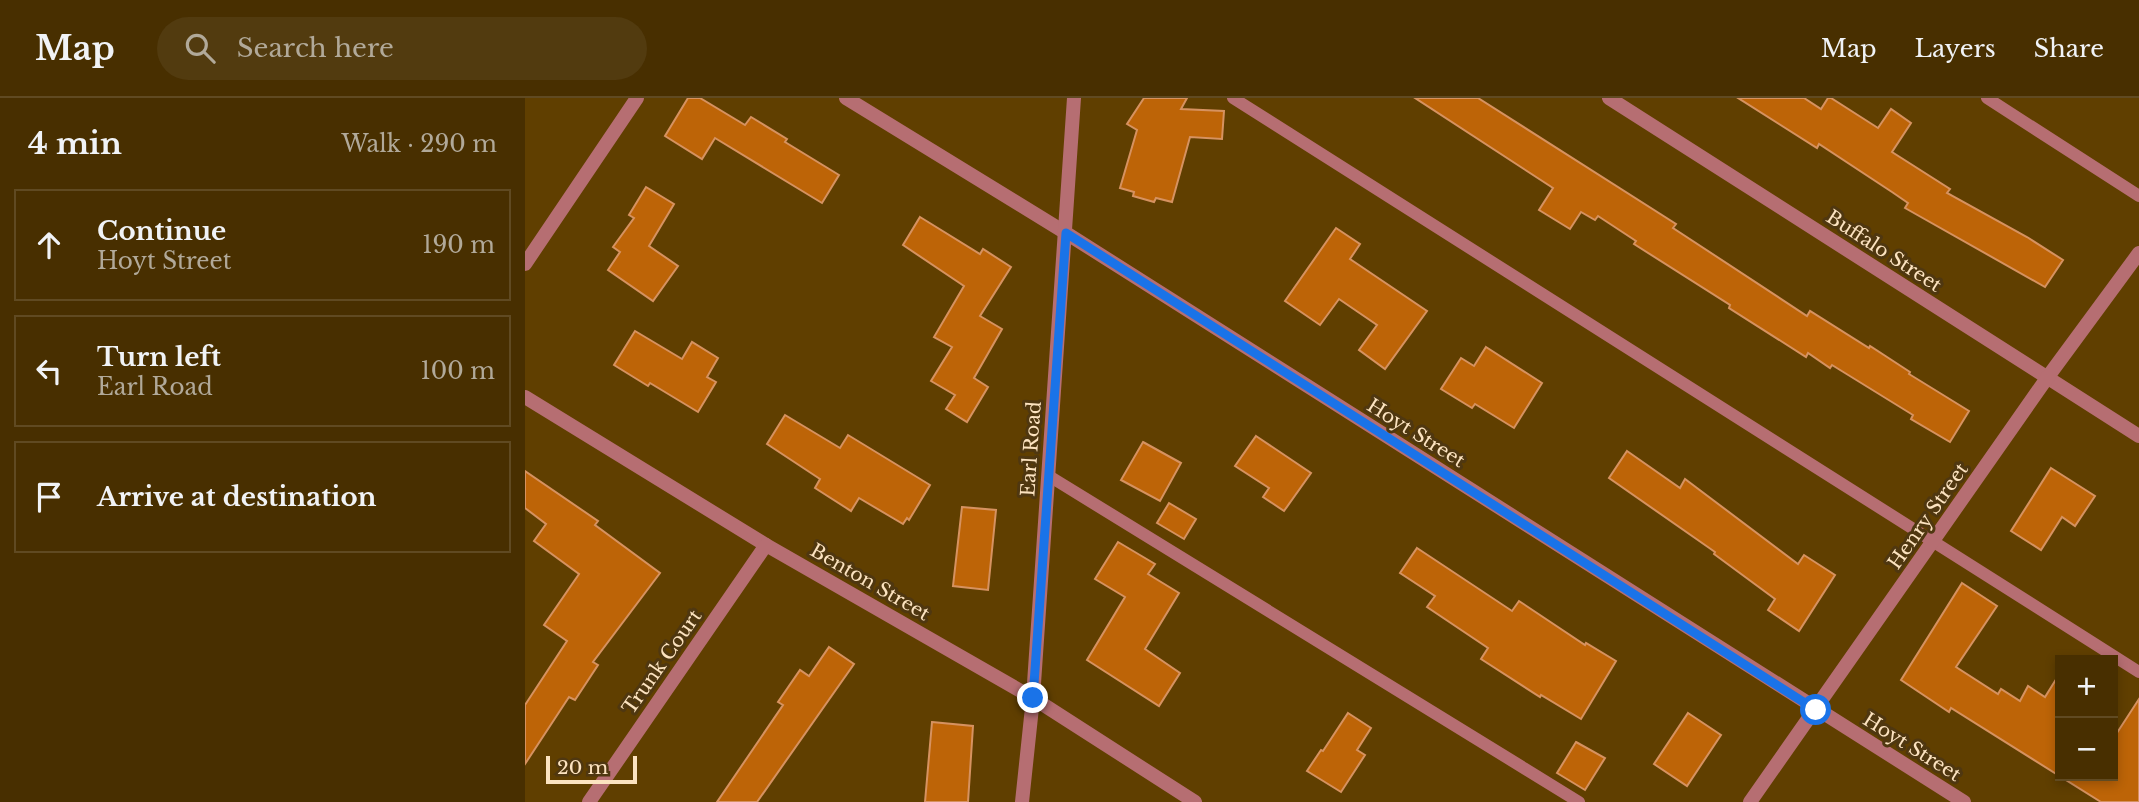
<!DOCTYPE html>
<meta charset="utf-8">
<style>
:root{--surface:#482f00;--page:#523b0f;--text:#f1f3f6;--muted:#b1a999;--line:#604a22}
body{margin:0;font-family:"Libre Baskerville",serif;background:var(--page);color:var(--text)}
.controls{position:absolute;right:21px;bottom:21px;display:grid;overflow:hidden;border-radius:0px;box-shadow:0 4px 10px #0003}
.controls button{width:63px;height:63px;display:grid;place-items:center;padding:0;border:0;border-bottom:2px solid var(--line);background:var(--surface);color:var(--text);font:35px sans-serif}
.scale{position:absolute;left:21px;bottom:18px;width:91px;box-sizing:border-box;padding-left:7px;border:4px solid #fce3c0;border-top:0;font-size:19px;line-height:24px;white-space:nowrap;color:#fce3c0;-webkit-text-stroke:5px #4f3710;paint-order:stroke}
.stop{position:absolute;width:21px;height:21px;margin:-16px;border:5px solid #1a73e8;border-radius:50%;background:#fff}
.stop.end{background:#1a73e8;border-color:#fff;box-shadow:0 2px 7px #0008}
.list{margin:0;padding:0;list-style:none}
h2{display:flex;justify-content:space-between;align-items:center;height:91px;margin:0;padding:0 28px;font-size:30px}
h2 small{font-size:23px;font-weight:400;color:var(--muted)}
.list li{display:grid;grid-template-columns:46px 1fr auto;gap:21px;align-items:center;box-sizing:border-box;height:112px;margin:0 14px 14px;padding:0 14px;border:2px solid var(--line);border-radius:0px}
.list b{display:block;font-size:26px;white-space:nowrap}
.list p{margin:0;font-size:23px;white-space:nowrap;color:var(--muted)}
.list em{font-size:23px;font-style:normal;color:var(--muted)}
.icon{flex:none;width:38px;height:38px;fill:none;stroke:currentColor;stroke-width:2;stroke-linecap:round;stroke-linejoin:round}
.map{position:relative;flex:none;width:1614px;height:704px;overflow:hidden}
header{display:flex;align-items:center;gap:42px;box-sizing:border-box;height:98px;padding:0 35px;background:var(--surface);border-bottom:2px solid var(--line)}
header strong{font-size:33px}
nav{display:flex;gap:38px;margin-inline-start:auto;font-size:24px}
.search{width:490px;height:63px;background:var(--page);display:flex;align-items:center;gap:18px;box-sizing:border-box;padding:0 24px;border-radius:38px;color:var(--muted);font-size:26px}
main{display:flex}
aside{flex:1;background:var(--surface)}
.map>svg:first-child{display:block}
</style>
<header>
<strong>Map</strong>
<div class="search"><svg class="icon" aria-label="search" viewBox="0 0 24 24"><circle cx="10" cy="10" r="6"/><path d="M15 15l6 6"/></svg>Search here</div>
<nav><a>Map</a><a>Layers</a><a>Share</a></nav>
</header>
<main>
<aside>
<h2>4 min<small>Walk · 290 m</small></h2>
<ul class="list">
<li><svg class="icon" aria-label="ahead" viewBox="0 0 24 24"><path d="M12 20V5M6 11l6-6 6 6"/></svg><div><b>Continue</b><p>Hoyt Street</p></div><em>190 m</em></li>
<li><svg class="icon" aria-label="left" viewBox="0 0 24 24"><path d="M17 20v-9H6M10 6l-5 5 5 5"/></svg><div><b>Turn left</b><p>Earl Road</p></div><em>100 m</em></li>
<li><svg class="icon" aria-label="arrive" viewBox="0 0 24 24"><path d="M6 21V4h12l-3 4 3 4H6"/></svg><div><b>Arrive at destination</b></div></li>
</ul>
</aside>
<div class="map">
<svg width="1614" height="704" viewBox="0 0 1614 704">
<rect width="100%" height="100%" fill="#603f00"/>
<!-- building -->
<g fill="#bd6407" stroke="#d69260" stroke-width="2">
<polygon points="163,0 175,0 220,27 226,19 262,41 260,44 314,77 297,105 190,40 177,61 140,38"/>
<polygon points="619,0 662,0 656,11 699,13 697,41 665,39 647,104 631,100 629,104 608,98 609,94 595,90 612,32 602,26"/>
<polygon points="890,0 953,0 1151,126 1148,130 1282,218 1285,213 1344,250 1345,248 1385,274 1384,276 1444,313 1425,344 1386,321 1388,317 1307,267 1305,270 1283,255 1281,259 1204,210 1205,207 1109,146 1111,143 1073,118 1070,122 1056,114 1045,131 1014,112 1028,90"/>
<polygon points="1213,0 1279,0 1296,11 1303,0 1306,0 1353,30 1366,11 1386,25 1367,54 1425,91 1422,95 1502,139 1538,162 1520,189 1380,110 1383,105 1367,94 1294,46 1292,50"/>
<polygon points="121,89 149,106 124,148 153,168 128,203 83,172 95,154 88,149 109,120 104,117"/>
<polygon points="395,119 455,156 458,151 486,169 455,218 477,231 449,280 463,289 442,324 421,311 430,297 406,283 427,249 409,239 439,188 378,147"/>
<polygon points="811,130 835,146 825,161 902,213 860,271 834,252 852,227 814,201 795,227 760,203"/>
<polygon points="110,233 157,261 167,244 193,260 182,279 191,284 173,314 125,285 123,288 89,267"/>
<polygon points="961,249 1017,285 989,330 950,306 947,310 916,291 936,260 949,268"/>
<polygon points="260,317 315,350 323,337 405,387 384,422 382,420 378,426 334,400 326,413 290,390 295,381 242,346"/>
<polygon points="731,338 786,375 759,413 738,399 744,390 710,368"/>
<polygon points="618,344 656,365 635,403 596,382"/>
<polygon points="1102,353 1155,390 1160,381 1273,466 1279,457 1310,477 1274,533 1243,512 1250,501 1189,456 1190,454 1084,380"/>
<polygon points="1526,370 1570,398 1550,428 1537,419 1516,452 1486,433"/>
<polygon points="0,373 73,423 70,427 135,475 68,564 73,567 50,602 44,599 0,666 0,607 42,543 19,527 54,476 9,443 21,426 0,410"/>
<polygon points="644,405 671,421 659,441 632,425"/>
<polygon points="437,409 471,412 463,492 428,488"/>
<polygon points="593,444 630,466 623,476 654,495 620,551 655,575 634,608 562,562 600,499 570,481"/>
<polygon points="892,450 987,513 994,503 1060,547 1061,545 1091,563 1056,621 1016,597 1015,599 956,561 963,550 902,509 910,498 875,475"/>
<polygon points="1437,485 1472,508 1431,569 1473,596 1476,591 1495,603 1503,588 1520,599 1535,575 1535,678 1588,678 1588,641 1614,601 1614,704 1576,704 1426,610 1424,614 1376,582"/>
<polygon points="304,549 329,566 232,704 192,704 258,607 253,604 275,572 284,578"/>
<polygon points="823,615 846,630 832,652 840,657 816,694 782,673 796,652 798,653"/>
<polygon points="1163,615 1196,637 1162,688 1129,666"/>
<polygon points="407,624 448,628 443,704 400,704"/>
<polygon points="1051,644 1080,660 1060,692 1032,675"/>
</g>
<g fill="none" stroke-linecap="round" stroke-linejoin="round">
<!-- service -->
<g stroke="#b66e72" stroke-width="12">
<polyline points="708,0 1614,574"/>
<polyline points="1462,0 1614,98"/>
<polyline points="524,378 1054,704"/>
</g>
<!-- minor -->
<g stroke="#b66e72" stroke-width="14">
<polyline points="321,0 541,135 1439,704"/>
<polyline points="1084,0 1614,338"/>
<polyline points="0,166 112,0"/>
<polyline points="0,299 241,447 508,600 670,704"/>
<polyline points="64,704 241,447"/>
<polyline points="1225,704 1522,280 1614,155"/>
</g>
<!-- tertiary -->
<polyline stroke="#b66e72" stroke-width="14" points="497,704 508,600 549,0"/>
</g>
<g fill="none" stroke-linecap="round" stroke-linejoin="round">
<!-- route -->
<polyline stroke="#1a73e8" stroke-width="9" points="508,600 541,135 1291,612"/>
</g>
<g text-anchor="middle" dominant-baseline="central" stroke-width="6" stroke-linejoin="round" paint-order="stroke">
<!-- street labels -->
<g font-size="19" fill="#fce3c0" stroke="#4f3710">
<text transform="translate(1359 153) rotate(33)">Buffalo Street</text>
<text transform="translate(891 335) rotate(32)">Hoyt Street</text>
<text transform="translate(506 351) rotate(-86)">Earl Road</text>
<text transform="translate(1403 418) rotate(-55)">Henry Street</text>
<text transform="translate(345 484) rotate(30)">Benton Street</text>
<text transform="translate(137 564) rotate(-55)">Trunk Court</text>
<text transform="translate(1387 649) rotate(32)">Hoyt Street</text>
</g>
</g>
</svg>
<div class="controls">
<button>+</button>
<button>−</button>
</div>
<div class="scale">20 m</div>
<div class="stop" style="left:1291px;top:612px"></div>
<div class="stop end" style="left:508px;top:600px"></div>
</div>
</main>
